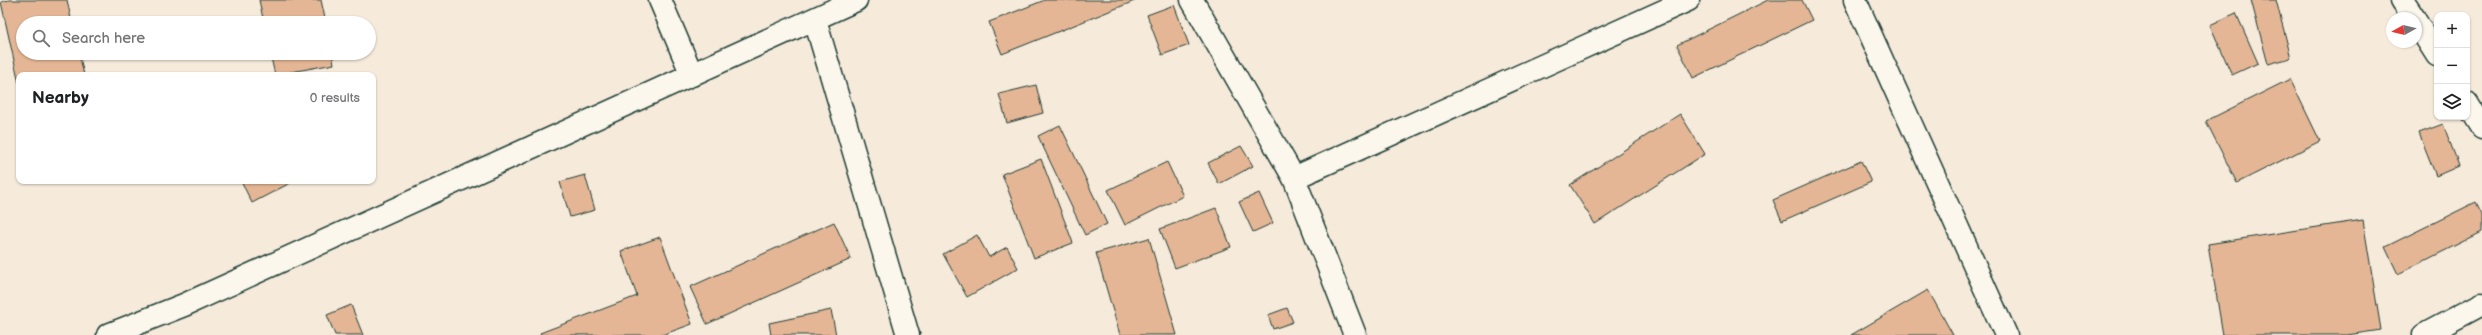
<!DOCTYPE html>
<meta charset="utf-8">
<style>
:root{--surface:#fff;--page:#f2f2f2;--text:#202124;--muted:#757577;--line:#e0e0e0}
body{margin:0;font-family:"Balsamiq Sans",sans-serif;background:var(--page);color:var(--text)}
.controls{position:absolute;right:12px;top:12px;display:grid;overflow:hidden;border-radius:8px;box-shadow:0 1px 3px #0004}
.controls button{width:36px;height:36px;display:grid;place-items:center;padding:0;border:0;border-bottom:1px solid var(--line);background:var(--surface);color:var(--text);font:20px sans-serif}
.compass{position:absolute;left:2386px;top:12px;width:36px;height:36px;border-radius:50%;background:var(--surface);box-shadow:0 1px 3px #0004;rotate:262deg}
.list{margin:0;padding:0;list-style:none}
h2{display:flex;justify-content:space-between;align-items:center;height:52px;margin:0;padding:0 16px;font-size:17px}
h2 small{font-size:13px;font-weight:400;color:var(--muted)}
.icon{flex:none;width:22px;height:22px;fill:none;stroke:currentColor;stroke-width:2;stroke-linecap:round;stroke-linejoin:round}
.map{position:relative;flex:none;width:2482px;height:335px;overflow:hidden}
.search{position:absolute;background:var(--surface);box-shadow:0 1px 3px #0004;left:16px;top:16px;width:360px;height:44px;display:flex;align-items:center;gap:10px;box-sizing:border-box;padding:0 14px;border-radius:22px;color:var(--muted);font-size:15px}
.panel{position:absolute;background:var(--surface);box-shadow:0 1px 3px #0004;left:16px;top:72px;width:360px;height:112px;border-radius:8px}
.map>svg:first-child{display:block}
</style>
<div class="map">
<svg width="2482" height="335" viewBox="0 0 2482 335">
<rect width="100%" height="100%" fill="#f6eadb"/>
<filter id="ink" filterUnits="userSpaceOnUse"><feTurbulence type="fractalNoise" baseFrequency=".025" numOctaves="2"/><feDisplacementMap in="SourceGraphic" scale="8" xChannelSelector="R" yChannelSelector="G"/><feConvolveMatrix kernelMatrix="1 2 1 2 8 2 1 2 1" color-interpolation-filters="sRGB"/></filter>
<g filter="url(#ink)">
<!-- building -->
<g fill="#e4b695" stroke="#1f3d34">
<polygon points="9,0 67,0 72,23 23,23 23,53 79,53 84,75 19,75 19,83 1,2"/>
<polygon points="259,0 321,0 326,23 264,23"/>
<polygon points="1045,0 1137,0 1002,54 989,22"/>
<polygon points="1768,0 1802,0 1812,20 1693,78 1677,45"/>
<polygon points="2251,0 2276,0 2291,58 2268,64"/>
<polygon points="1174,5 1189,45 1162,55 1147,15"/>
<polygon points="2236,13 2258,63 2232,75 2210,25"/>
<polygon points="270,53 332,53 334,64 275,75"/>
<polygon points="2290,79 2320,141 2237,183 2206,121"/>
<polygon points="1036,85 1043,113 1007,123 999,94"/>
<polygon points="1680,114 1705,154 1595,224 1570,185"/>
<polygon points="2443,124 2459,166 2436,176 2419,133"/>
<polygon points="1060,125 1107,224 1085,235 1038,136"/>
<polygon points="1241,146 1253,166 1219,184 1208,163"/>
<polygon points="1041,159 1073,243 1034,258 1002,174"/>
<polygon points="1861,161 1871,182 1782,221 1773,200"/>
<polygon points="1167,162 1183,196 1125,225 1108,190"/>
<polygon points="585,175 595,210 570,217 560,182"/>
<polygon points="241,181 294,181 252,203"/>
<polygon points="1259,193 1273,223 1253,232 1239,202"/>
<polygon points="2476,202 2482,214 2482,232 2398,274 2385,247"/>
<polygon points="1216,208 1231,247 1175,268 1160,229"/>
<polygon points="2363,220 2381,330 2347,335 2223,335 2208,244"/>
<polygon points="834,222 851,259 707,324 690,287"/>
<polygon points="977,235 989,257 1007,247 1018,268 967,297 943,254"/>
<polygon points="660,237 692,324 662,335 541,335 540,333 637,296 621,251"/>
<polygon points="1149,238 1177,335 1120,335 1096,253"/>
<polygon points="1928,290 1953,335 1851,335"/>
<polygon points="351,305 363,335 335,335 327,315"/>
<polygon points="1287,308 1293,322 1273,329 1268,315"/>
<polygon points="831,310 836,335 771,335 769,323"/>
</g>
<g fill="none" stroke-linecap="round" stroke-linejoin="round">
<defs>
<g id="minor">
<polyline points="660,0 692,75"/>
<polyline points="1192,0 1294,178 1355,335"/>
<polyline points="1855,0 2006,335"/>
<polyline points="2402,0 2414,18"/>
<polyline points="815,20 908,335"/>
<polyline points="2416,22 2437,55"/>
<polyline points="2467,103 2482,127"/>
<polyline points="1294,178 1688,0"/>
<polyline points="108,335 184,305 856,0"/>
<polyline points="2424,335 2482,304"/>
</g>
</defs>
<!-- minor casing -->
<use href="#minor" stroke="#1f3d34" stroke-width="25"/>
<!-- minor -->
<use href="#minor" stroke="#fbf7ec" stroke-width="22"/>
</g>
</g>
</svg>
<div class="controls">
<button>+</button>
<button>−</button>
<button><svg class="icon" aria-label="layers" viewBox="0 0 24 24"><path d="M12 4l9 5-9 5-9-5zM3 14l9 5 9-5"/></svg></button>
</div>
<svg class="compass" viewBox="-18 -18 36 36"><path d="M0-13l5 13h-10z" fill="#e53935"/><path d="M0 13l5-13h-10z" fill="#757577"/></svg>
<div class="search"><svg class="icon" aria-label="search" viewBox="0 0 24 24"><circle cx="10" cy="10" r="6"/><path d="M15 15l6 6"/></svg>Search here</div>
<section class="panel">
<h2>Nearby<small>0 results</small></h2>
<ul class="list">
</ul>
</section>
</div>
